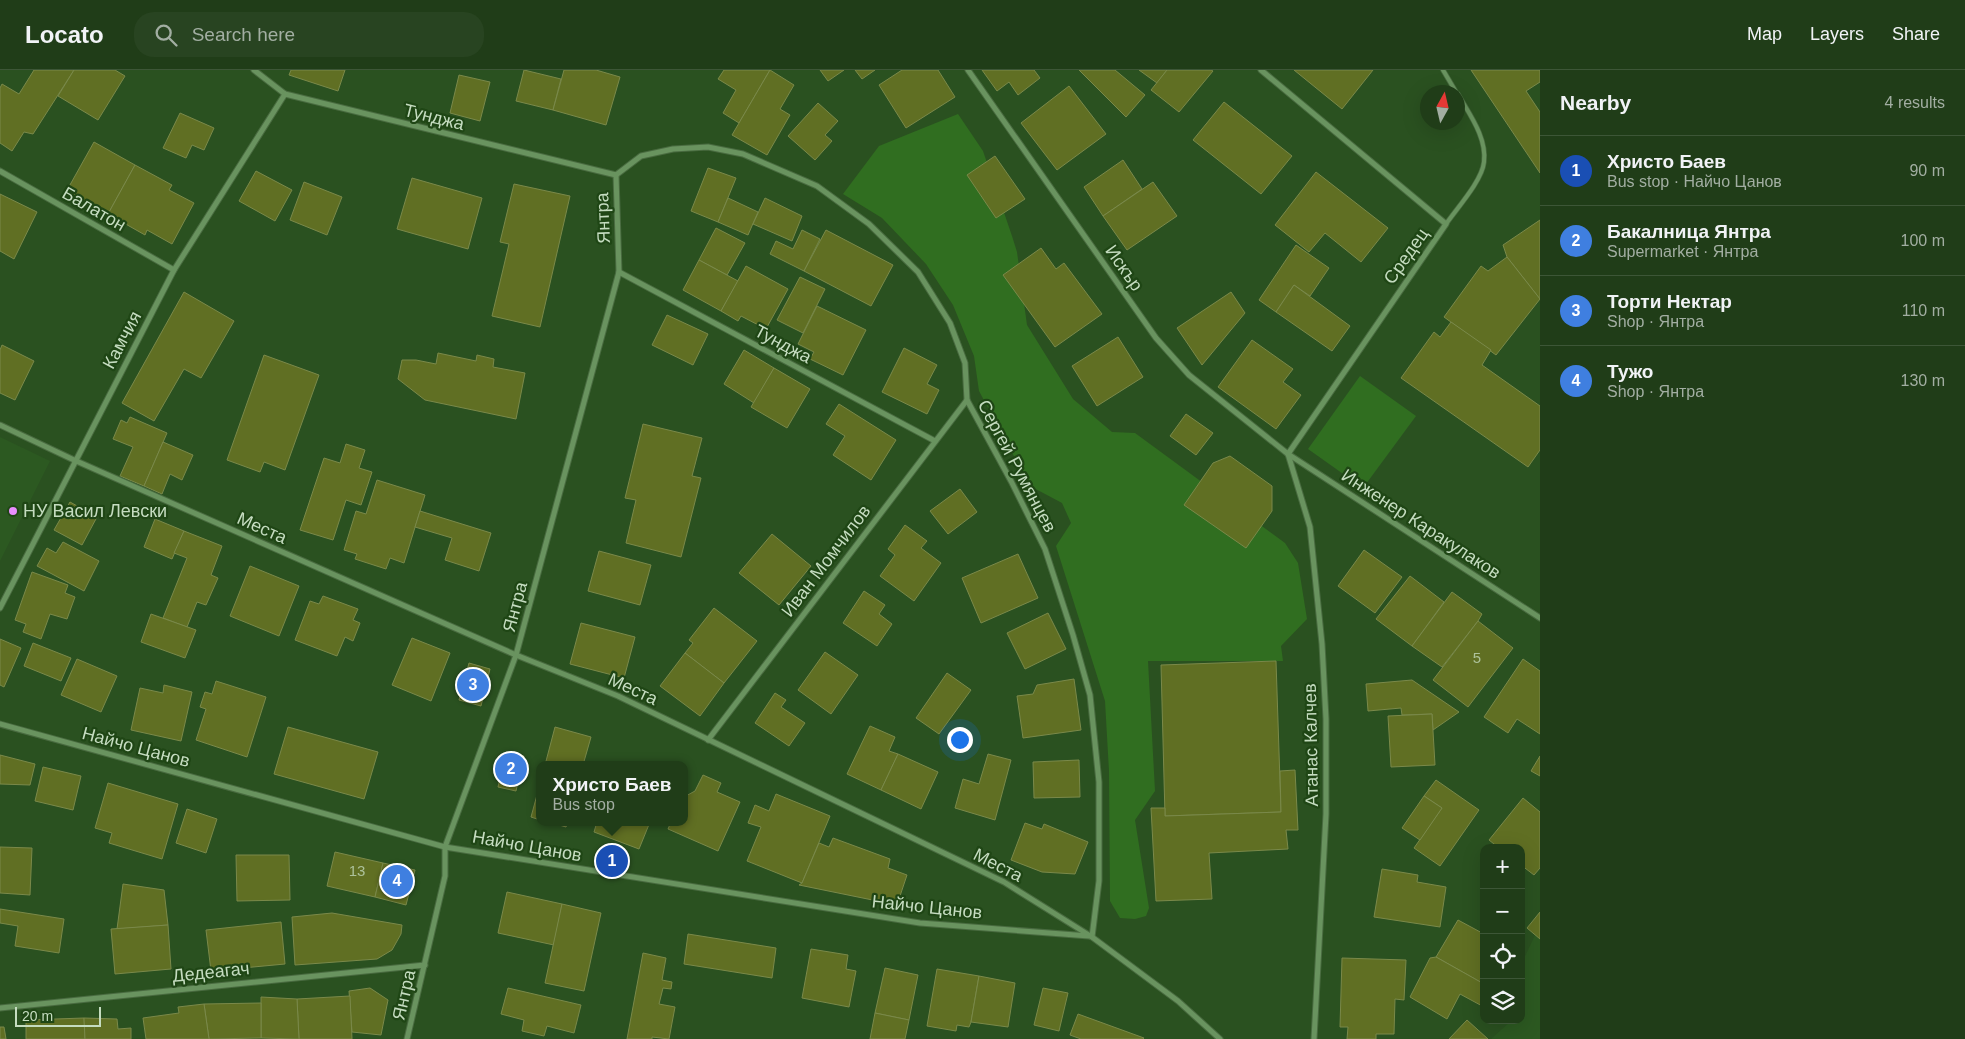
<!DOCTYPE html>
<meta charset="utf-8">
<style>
:root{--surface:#203d18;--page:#284421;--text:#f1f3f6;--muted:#a2aea2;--line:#3d5637;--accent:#e797bd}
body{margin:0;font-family:Helvetica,sans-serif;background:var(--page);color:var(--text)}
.controls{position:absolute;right:15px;bottom:15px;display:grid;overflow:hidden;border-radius:10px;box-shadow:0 5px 20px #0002}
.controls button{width:45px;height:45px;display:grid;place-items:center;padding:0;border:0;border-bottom:1px solid var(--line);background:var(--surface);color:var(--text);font:25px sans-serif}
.compass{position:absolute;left:1420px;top:15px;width:45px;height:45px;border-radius:50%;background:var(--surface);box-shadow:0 5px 20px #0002;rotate:8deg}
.scale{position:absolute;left:15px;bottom:12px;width:86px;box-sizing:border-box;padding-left:5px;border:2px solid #c5dcc0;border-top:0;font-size:14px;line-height:18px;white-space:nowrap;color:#c5dcc0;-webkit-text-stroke:4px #1f4615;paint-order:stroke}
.you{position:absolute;left:959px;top:669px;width:18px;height:18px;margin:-12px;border:4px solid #fff;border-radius:50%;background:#1a73e8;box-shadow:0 0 0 8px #1a73e833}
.badge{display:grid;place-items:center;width:32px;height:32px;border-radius:50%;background:var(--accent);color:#fff;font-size:16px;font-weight:700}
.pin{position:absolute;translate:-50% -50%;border:2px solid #fff;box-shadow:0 1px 5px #0006}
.popup{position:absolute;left:536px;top:691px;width:152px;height:65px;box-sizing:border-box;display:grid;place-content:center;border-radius:10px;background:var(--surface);filter:drop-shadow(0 1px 4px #0005);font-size:16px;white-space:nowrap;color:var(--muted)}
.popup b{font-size:19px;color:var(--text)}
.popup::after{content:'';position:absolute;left:50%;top:100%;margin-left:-10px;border:10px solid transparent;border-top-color:var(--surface)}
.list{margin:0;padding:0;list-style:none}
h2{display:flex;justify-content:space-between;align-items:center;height:65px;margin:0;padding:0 20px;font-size:21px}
h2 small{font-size:16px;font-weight:400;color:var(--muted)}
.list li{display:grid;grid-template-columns:32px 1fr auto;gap:15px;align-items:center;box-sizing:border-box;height:70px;padding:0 20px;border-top:1px solid var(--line)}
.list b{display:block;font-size:19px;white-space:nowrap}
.list p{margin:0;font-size:16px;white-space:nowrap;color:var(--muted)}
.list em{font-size:16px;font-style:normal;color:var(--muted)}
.icon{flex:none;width:28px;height:28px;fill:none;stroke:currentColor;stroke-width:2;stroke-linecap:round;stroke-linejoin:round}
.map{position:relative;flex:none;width:1540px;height:969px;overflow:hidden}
header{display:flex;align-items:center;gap:30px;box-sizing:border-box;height:70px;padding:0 25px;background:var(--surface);border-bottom:1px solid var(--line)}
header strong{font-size:24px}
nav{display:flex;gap:28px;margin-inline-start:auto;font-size:18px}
.search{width:350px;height:45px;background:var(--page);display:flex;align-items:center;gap:12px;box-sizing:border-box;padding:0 18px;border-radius:20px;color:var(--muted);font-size:19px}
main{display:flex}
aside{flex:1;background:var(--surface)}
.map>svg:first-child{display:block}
</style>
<header>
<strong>Locato</strong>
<div class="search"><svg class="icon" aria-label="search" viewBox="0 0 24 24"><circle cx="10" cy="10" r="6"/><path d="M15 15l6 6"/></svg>Search here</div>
<nav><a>Map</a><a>Layers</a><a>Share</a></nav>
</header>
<main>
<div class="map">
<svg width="1540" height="969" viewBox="0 0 1540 969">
<rect width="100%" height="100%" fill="#2a5120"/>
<!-- built -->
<g fill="#2c5921">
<polygon points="0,367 50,391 0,491"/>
<polygon points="1535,865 1540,869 1540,969 1491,969 1512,950 1521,950 1521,895"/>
</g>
<!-- green -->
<g fill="#306e20">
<polygon points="958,44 983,81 1012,166 1017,182 1027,255 1073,329 1112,362 1135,363 1285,473 1298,493 1307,549 1281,576 1283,591 1148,591 1155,721 1135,750 1149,838 1146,846 1135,849 1120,848 1110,831 1109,701 1105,631 1056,476 1071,453 1062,433 1030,416 979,321 974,286 953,235 926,194 882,148 843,124 879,76"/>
<polygon points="1360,306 1416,346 1363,418 1308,379"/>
</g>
<!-- building -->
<g fill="#606f23" stroke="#7a894a">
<polygon points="34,0 74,0 33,64 24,62 12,81 0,73 0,18 2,14 19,24"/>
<polygon points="74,0 115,0 125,6 98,50 58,26"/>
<polygon points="291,0 345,0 338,21 289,5"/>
<polygon points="524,0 561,9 553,40 516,31"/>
<polygon points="564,0 596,0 620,7 606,55 553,40"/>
<polygon points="724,0 770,0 739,53 723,43 736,20 718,9"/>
<polygon points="770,0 794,15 780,39 790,45 767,85 732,65"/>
<polygon points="820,0 844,0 828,11"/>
<polygon points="855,0 875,0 862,9"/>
<polygon points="902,0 938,0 955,27 906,58 879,15"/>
<polygon points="982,0 1034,0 1040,8 1018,25 1009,12 997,21"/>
<polygon points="1079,0 1115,0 1145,25 1126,47"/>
<polygon points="1139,0 1167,0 1157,13"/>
<polygon points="1167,0 1211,0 1213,1 1179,42 1151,20"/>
<polygon points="1294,0 1373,0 1342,39"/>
<polygon points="1471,0 1540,0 1540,12 1526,21 1540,42 1540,103"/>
<polygon points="459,5 490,12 480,51 450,43"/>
<polygon points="1069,16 1106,64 1057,100 1021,53"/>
<polygon points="1224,32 1292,86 1261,124 1193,70"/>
<polygon points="818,33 838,51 825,65 832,71 815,90 788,66"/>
<polygon points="180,43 214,58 204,80 192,75 186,88 163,78"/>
<polygon points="94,72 135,95 108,144 66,122"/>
<polygon points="995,86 1025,129 996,148 967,105"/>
<polygon points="1123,90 1142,119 1103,146 1084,117"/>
<polygon points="135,95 172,115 169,120 194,133 172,174 147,160 145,165 108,144"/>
<polygon points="708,98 736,108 718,152 691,141"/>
<polygon points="256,101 292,120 275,151 239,131"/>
<polygon points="1316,102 1388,158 1361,192 1325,163 1309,182 1275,155"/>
<polygon points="412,108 482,128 468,179 397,159"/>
<polygon points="304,112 342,127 327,165 290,150"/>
<polygon points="1153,112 1177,146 1127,180 1103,146"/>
<polygon points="514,114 570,126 540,257 492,246 509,174 500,172"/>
<polygon points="0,124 37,142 14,189 0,181"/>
<polygon points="728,128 758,142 748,165 718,152"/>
<polygon points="765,128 802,146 792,171 753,154"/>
<polygon points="1540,150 1540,229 1507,187 1503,175"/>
<polygon points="716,158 745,173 727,205 699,190"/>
<polygon points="802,160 820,169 804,201 770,184 776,171 793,179"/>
<polygon points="826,160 893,195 871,236 804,201"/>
<polygon points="1296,175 1329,198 1310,226 1294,215 1276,242 1259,230"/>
<polygon points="1041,178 1056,199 1064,193 1102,244 1055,277 1003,205"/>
<polygon points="1507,187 1540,229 1496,285 1444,247 1481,196 1488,201"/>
<polygon points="699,190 738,211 721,241 683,220"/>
<polygon points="746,196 788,219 766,259 741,246 738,251 721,241"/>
<polygon points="800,207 825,219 803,263 777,250"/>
<polygon points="1294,215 1350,256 1332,281 1276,242"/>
<polygon points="184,222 234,251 201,308 184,299 154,351 122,333"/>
<polygon points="1231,222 1245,243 1202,295 1177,258"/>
<polygon points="817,236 866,260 843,305 810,289 814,282 798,274"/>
<polygon points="667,245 708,264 693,295 652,275"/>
<polygon points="1451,252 1491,280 1482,295 1540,336 1540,380 1528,397 1401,308 1434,262 1440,267"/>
<polygon points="1118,267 1143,307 1097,336 1072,296"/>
<polygon points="1252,270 1293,299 1283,312 1301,325 1276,359 1218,317"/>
<polygon points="2,275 34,291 15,330 0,323 0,280"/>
<polygon points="904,278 937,295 927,314 939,320 927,344 882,322"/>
<polygon points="744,280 774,298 754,333 724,314"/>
<polygon points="438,283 476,291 477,285 494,289 493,297 525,303 516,349 425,330 398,309 402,290 416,290 436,294"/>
<polygon points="264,285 319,305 285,400 264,392 260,402 227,390"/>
<polygon points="774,298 810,319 787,358 751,337"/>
<polygon points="839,334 896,370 871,410 833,385 845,366 826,354"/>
<polygon points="1186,344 1213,363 1196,385 1170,366"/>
<polygon points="130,347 167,363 144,416 120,406 133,377 113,369 121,350 127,353"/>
<polygon points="643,354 702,368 692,406 701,408 681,487 626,473 636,430 625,428"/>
<polygon points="163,372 193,385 182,410 170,404 162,424 144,416"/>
<polygon points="346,374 365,380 359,398 372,402 361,435 346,430 333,470 300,460 324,388 340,393"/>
<polygon points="1230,386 1272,416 1272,441 1246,478 1184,435 1213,393"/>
<polygon points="377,410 425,425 404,493 390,488 386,499 355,489 357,484 344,480 356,441 366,444"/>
<polygon points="960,419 977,442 948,464 930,441"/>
<polygon points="70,432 97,447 82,475 54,460"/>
<polygon points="420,441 491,463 479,501 445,490 452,468 415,457"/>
<polygon points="155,449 184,461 172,489 144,477"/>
<polygon points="905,455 927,471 921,478 941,493 914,531 880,506 895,485 888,479"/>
<polygon points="184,461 222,476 211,505 218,508 206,535 197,532 187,557 163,548 187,488 174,483"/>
<polygon points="772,464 811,496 779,535 739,503"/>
<polygon points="63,472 99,491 84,521 37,496 47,478 56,483"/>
<polygon points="1364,480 1402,507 1375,543 1338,516"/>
<polygon points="599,481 651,495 640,535 588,521"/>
<polygon points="1018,484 1038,528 981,553 962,508"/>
<polygon points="250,496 299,516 279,566 230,546"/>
<polygon points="32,502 68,515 65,523 75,527 67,549 50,544 41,569 23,562 26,554 15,550"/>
<polygon points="1410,506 1444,532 1412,576 1376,549"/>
<polygon points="864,521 885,535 879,544 892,554 877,576 843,553"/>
<polygon points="1452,522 1482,544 1478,551 1442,597 1412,576"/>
<polygon points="323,526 358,539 353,550 360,553 353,571 345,567 337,586 295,570 310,531 319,534"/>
<polygon points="714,538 757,571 724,613 685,583 693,573 689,570"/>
<polygon points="1048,543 1066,579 1025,599 1007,563"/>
<polygon points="151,544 196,560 185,588 141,572"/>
<polygon points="1478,551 1513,578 1468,637 1433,610"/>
<polygon points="581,553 635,567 624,608 570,594"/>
<polygon points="412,568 450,583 431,631 392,615"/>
<polygon points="0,569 21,578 4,617 0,615"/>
<polygon points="33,573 71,588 61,611 24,596"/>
<polygon points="825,582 858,605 831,644 798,620"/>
<polygon points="685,583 724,613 700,646 660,616"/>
<polygon points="77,589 117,606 101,642 61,625"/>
<polygon points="1523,589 1540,601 1540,664 1517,649 1508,663 1484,647"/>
<polygon points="1276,591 1281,742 1165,746 1161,595"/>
<polygon points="469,593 490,599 481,636 459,630"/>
<polygon points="947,603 971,620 939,664 916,648"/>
<polygon points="1074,609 1081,660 1023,668 1017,626 1033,624 1037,615"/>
<polygon points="1412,610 1459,642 1433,660 1432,644 1402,645 1401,638 1368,641 1366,614"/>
<polygon points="216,611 266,627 247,687 196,670 206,639 200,637 205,622 212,624"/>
<polygon points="164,615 192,622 181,671 131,660 140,618 163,623"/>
<polygon points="775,623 786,630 781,637 805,653 789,676 755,653"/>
<polygon points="1432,644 1435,695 1391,697 1388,646"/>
<polygon points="870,656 895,667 889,681 898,684 881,720 847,704"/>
<polygon points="288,657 378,682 364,729 274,704"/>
<polygon points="555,657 591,667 583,695 545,695"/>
<polygon points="506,682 524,686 516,721 498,717"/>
<polygon points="898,684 938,702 921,739 881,720"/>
<polygon points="988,684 1011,690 995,750 955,738 963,709 979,714"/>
<polygon points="0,685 35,694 30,715 0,714"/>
<polygon points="1540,686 1540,706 1531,701"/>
<polygon points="1079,690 1080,727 1034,728 1033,692"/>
<polygon points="43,697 81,706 73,740 35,731"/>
<polygon points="1295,700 1298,760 1286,760 1288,779 1209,783 1212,829 1156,831 1151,738 1165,738 1165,746 1281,742 1280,701"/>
<polygon points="703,705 721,713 717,722 740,732 718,781 668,759 671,752 684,752 684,727 695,721"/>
<polygon points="1436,710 1479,740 1440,796 1414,778 1442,738 1424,726"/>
<polygon points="108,713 178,734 162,789 109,773 112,763 95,758"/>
<polygon points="540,714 540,750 531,747"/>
<polygon points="776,724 830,746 802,813 747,791 761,757 748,753 755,735 769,741"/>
<polygon points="1424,726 1442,738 1420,770 1402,758"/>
<polygon points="1523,728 1540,742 1540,798 1534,805 1521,795 1521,778 1499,778 1489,770"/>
<polygon points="187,739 217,749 206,783 176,773"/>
<polygon points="549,752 568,752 566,757"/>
<polygon points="597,752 650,752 639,779 594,762"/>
<polygon points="1025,753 1042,759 1044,754 1088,772 1075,804 1042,802 1011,790"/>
<polygon points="833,768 890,789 888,798 907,805 897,835 799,815 802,813 819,773 829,777"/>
<polygon points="0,777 32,778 30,825 0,823"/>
<polygon points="335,782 383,793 375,827 327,816"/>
<polygon points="236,785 289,785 290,830 237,831"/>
<polygon points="383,793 415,800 406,835 375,827"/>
<polygon points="1382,799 1418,805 1417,812 1446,817 1440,857 1374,847"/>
<polygon points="123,814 164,820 168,855 117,859"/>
<polygon points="507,822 562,834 554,875 498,863"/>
<polygon points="562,834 601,843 584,921 545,913"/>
<polygon points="0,839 64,849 59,883 15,876 18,856 0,853"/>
<polygon points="1540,842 1540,869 1527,858"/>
<polygon points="332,843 402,855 401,864 392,880 377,889 295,895 292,847"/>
<polygon points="1458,850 1484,864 1484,914 1436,887"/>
<polygon points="281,852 285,894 211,901 206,860"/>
<polygon points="168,855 171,899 115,904 111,859"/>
<polygon points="688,864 776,878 772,908 684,894"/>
<polygon points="811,879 848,885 846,899 856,901 849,937 802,928"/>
<polygon points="643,883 666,888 662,910 672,912 671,919 663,918 659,934 675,937 669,969 652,967 652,969 627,969"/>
<polygon points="1436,887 1484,914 1484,937 1460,924 1447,949 1410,927 1430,888"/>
<polygon points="1342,888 1406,890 1404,930 1395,929 1394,964 1376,964 1376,969 1347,969 1348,957 1340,957"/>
<polygon points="885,898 918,905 909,950 875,943"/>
<polygon points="937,899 979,906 971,952 969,957 957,955 956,961 927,956"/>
<polygon points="979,906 1015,913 1008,957 971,952"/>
<polygon points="370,918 388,930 381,965 352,962 349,921"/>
<polygon points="508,918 581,935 574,963 547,956 544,966 522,961 524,950 501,944"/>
<polygon points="1043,918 1068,923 1059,961 1034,955"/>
<polygon points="350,926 352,969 299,969 297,929"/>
<polygon points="261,927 297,929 299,969 261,968"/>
<polygon points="261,933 261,968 209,969 204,934"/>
<polygon points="204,934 209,969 146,969 143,948 179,943 178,937"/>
<polygon points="875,943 909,950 905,969 870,969"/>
<polygon points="1078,944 1144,968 1143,969 1081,969 1070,965"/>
<polygon points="84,948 85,969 26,969 26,950"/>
<polygon points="84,948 117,949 118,959 131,958 131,969 85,969"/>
<polygon points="1467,950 1488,969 1449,969"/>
<polygon points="0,957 4,957 6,969 0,969"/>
</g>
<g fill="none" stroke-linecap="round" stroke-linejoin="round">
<defs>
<g id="service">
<polyline points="1443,0 1456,22"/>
<path d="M1446,154c11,-16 36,-43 38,-62 3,-25 -15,-48 -26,-68"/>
</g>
<g id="minor">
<polyline points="254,0 285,24 616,105"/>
<polyline points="968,0 1156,268 1189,305 1288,384 1540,548"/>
<polyline points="1261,0 1446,154 1288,384"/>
<polyline points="0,101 174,200"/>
<polyline points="616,105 641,86 673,79 708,77 743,84 817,116 869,154 918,202 950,253 965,293 967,330 1011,411 1045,479 1073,565 1090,625 1099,712 1099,811 1092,867"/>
<polyline points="619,202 935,371"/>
<polyline points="0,355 74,390 516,585 618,626 1004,812 1092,867 1178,931 1220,969"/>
<polyline points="1288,384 1310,457 1322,574 1326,649 1326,744 1314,969"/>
<polyline points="0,538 174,200 285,24"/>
<polyline points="0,654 445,777 920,853 1089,866"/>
<polyline points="708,670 967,330"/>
<polyline points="0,938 425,895"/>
<polyline points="407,969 445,806 445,777 516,585 619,202 616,105"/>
</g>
</defs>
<!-- service casing -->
<use href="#service" stroke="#496b40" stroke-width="5.5"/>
<!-- minor casing -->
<use href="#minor" stroke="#496b40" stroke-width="7"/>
<!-- service -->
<use href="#service" stroke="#69935f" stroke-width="4"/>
<!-- minor -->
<use href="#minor" stroke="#69935f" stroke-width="5"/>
</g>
<!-- markers -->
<circle fill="#e98efe" stroke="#1f4615" stroke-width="2" cx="13" cy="441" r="5"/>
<g text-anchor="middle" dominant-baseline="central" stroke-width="4.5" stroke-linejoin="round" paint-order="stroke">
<!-- number labels -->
<g font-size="15" fill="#acc199">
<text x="1477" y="587">5</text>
<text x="357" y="800">13</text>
</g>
<!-- street labels -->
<g font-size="18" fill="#c5dcc0" stroke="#1f4615">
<text transform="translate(434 47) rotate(14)">Тунджа</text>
<text transform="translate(94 139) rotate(30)">Балатон</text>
<text transform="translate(603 148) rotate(-92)">Янтра</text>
<text transform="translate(1406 186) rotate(-55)">Средец</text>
<text transform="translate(1124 198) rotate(55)">Искър</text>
<text transform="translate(122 270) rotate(-62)">Камчия</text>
<text transform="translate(783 274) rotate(28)">Тунджа</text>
<text transform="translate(1017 396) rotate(62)">Сергей Румянцев</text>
<text transform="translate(1421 454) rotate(33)">Инженер Каракулаков</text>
<text transform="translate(262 458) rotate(24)">Места</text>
<text transform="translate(826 491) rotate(-53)">Иван Момчилов</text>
<text transform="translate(515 537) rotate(-75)">Янтра</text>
<text transform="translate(633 619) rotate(25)">Места</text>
<text transform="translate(1311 675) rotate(-91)">Атанас Калчев</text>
<text transform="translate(136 677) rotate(15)">Найчо Цанов</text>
<text transform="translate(527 776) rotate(10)">Найчо Цанов</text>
<text transform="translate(998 795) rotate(27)">Места</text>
<text transform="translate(927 837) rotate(6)">Найчо Цанов</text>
<text transform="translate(211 902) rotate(-6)">Дедеагач</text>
<text transform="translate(404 925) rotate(-77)">Янтра</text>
</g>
<!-- poi labels -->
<g font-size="18" fill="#c5dcc0" stroke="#1f4615" text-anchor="start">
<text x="23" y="441">НУ Васил Левски</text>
</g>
</g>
</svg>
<div class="controls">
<button>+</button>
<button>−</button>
<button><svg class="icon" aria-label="locate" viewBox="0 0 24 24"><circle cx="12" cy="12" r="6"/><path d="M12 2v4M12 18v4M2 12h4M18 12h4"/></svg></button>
<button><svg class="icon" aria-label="layers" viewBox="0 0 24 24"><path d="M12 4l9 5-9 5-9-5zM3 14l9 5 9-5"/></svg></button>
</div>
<svg class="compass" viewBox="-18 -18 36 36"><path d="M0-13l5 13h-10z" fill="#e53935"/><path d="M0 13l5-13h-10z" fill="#a2aea2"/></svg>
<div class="scale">20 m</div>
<div class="you"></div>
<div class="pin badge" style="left:612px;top:791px;background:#1a4fb4">1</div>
<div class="popup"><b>Христо Баев</b>Bus stop</div>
<div class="pin badge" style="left:511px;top:699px;background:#3f7fe0">2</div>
<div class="pin badge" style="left:473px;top:615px;background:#3f7fe0">3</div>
<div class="pin badge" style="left:397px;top:811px;background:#3f7fe0">4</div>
</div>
<aside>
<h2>Nearby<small>4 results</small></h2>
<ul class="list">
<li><span class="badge" style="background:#1a4fb4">1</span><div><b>Христо Баев</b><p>Bus stop · Найчо Цанов</p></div><em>90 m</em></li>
<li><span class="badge" style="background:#3f7fe0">2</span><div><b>Бакалница Янтра</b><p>Supermarket · Янтра</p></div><em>100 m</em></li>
<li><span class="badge" style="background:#3f7fe0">3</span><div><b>Торти Нектар</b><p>Shop · Янтра</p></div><em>110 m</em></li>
<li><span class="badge" style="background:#3f7fe0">4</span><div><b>Тужо</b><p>Shop · Янтра</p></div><em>130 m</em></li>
</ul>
</aside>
</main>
